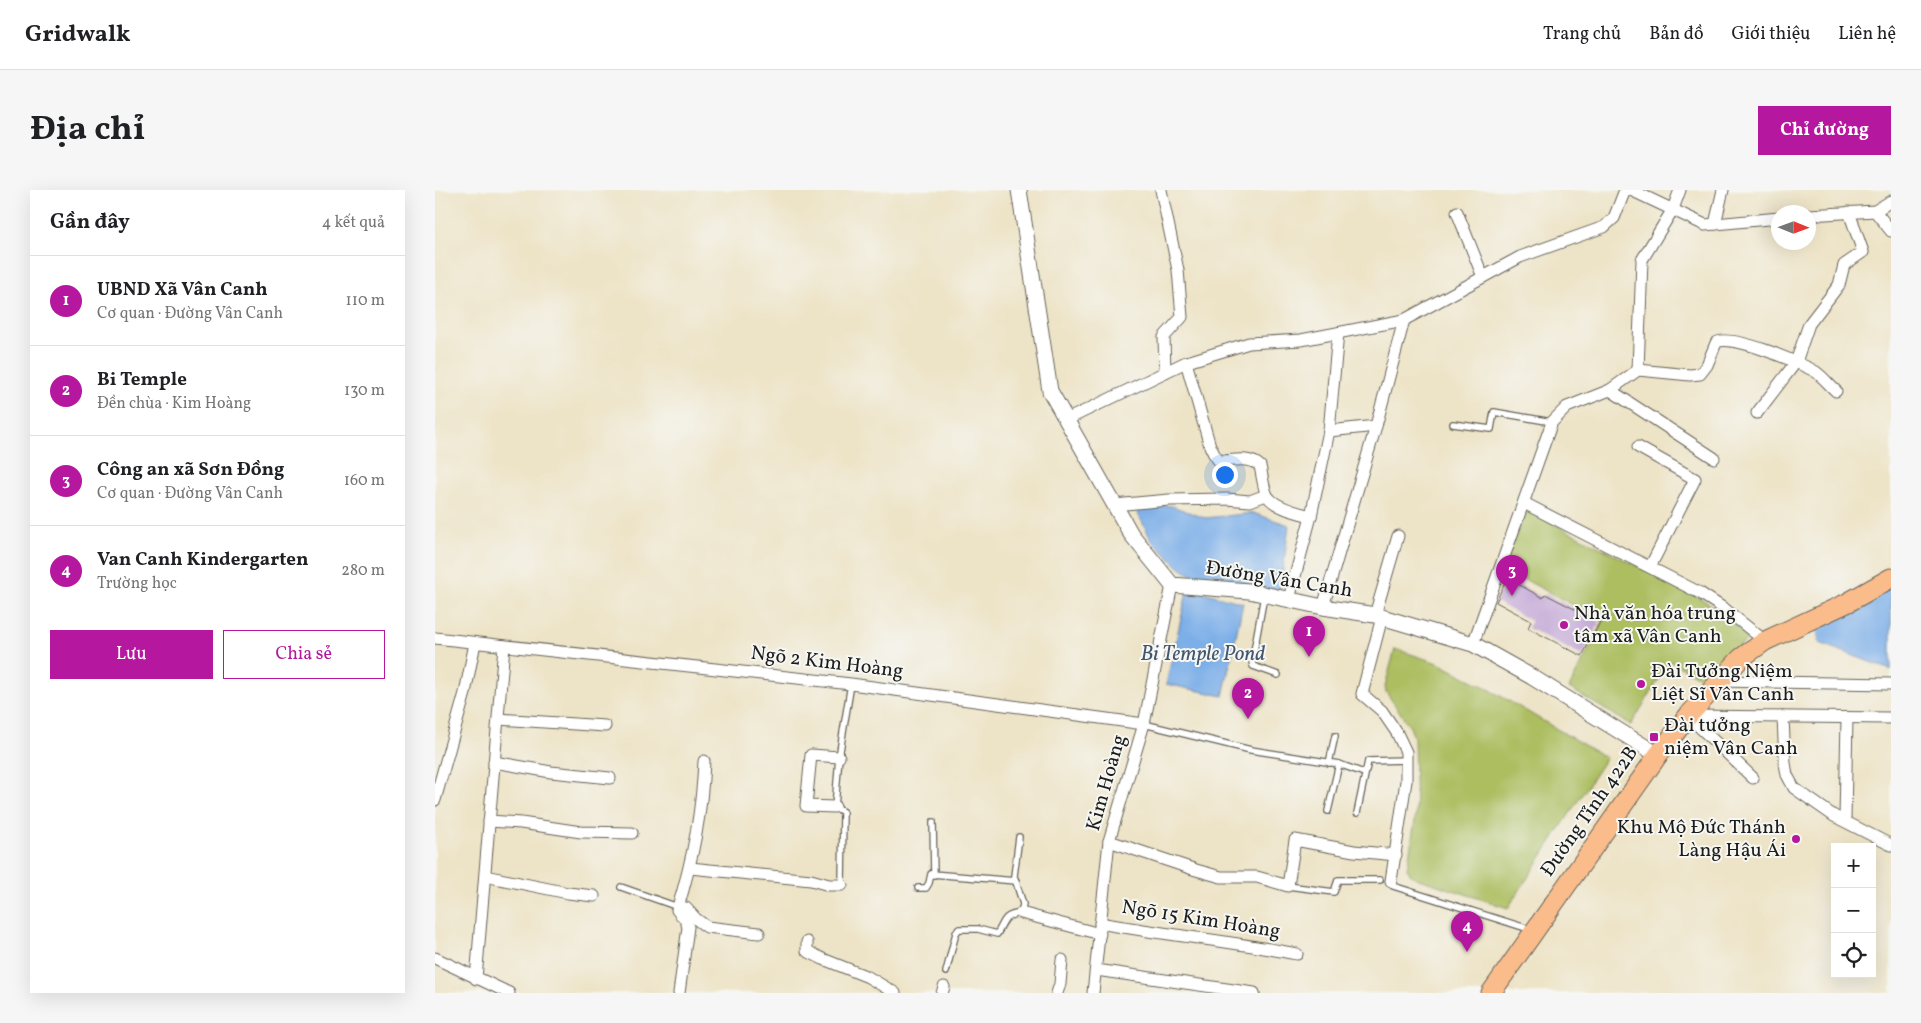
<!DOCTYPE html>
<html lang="vi">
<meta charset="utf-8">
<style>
:root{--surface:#fff;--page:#f6f6f6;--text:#202124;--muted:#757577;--line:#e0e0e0;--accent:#b5179e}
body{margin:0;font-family:Vollkorn,serif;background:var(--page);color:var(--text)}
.controls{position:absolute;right:15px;bottom:15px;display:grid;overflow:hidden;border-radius:0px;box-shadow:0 5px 20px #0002}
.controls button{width:45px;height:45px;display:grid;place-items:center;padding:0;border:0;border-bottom:1px solid var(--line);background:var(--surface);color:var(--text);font:25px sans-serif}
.compass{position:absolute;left:1336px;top:15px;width:45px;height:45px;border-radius:50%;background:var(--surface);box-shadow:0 5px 20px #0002;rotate:91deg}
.you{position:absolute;left:789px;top:284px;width:18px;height:18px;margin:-12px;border:4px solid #fff;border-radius:50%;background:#1a73e8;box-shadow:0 0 0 8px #1a73e833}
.badge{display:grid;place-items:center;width:32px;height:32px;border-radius:50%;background:var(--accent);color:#fff;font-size:16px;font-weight:700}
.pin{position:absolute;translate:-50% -41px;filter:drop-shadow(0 1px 2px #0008)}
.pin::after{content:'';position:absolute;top:26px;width:18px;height:15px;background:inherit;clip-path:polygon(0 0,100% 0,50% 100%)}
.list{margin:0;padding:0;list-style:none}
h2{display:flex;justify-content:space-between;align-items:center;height:65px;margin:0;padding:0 20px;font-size:21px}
h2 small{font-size:16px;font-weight:400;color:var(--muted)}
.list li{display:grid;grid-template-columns:32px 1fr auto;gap:15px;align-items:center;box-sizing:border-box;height:90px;padding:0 20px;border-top:1px solid var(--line)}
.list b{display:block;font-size:19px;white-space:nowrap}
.list p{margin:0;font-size:16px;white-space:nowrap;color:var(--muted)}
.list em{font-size:16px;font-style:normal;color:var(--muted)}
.actions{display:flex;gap:10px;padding:15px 20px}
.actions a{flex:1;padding:11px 0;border:1px solid var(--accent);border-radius:0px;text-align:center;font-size:18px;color:var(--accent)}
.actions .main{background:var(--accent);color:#fff}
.icon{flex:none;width:28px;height:28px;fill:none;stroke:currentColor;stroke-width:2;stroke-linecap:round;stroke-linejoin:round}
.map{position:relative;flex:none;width:1456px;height:803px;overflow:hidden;border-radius:0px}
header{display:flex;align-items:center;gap:30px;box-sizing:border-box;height:70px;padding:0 25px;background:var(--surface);border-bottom:1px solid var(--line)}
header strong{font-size:24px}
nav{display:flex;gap:28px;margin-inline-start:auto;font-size:18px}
.intro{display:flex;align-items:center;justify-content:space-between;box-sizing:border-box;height:120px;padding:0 30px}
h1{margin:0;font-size:35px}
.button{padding:12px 22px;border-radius:0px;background:var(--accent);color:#fff;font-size:18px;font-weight:700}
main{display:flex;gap:30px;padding:0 30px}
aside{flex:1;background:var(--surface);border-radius:0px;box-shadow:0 5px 20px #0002}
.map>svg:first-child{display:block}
</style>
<header>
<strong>Gridwalk</strong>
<nav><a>Trang chủ</a><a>Bản đồ</a><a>Giới thiệu</a><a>Liên hệ</a></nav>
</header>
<div class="intro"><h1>Địa chỉ</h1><a class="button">Chỉ đường</a></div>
<main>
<aside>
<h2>Gần đây<small>4 kết quả</small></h2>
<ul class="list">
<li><span class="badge">1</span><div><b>UBND Xã Vân Canh</b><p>Cơ quan · Đường Vân Canh</p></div><em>110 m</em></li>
<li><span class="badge">2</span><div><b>Bi Temple</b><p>Đền chùa · Kim Hoàng</p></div><em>130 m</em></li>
<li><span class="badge">3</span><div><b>Công an xã Sơn Đồng</b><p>Cơ quan · Đường Vân Canh</p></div><em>160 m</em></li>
<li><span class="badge">4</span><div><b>Van Canh Kindergarten</b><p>Trường học</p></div><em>280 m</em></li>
</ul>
<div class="actions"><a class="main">Lưu</a><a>Chia sẻ</a></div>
</aside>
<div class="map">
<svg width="1456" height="803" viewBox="0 0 1456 803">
<rect width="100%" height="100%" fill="#f6f6f2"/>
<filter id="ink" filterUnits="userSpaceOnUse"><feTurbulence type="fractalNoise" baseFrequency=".02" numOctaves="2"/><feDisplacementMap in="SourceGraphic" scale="10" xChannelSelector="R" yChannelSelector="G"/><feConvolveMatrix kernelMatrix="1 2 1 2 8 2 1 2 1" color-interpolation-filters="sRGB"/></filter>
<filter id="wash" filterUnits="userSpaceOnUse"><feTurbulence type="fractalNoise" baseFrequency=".0096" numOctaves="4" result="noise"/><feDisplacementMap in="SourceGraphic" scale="20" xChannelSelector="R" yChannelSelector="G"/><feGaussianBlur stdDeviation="1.12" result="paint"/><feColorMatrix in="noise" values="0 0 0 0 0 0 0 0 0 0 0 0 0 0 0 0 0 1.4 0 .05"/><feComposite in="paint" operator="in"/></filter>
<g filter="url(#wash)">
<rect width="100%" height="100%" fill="#ede3c6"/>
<!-- green -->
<g fill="#acbe61" stroke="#646d3e">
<polygon points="1091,320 1250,400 1289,422 1314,449 1293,464 1266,488 1235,471 1196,535 1134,498 1168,431 1068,378"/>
<polygon points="960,459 1003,473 1052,498 1171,568 1073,718 984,689 977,686 972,679 981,624 979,548 975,537 951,502 950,496"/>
</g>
<!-- water -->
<g fill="#7caee8" stroke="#4c6582">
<polygon points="712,315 737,316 770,328 818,323 854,335 845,401 765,389 746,379 717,351 700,318"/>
<polygon points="1456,397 1456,480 1385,453 1381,438"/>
<polygon points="753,398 808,413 788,506 731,494"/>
</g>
<g id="blocks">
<!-- building -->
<polygon fill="#c0a2d4" points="1072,388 1108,408 1110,404 1165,432 1147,466 1093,438 1096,431 1061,412"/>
</g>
</g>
<g filter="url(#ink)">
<use href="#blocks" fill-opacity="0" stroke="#656258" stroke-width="1"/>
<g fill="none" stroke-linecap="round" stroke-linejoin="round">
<defs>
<g id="service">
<polyline points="1018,234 1056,239 1059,222 1117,232"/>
<polyline points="829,406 817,472 818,476 843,485"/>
<polyline points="709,534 816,560 904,574 929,583"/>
<polyline points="894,573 900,546"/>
<polyline points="893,621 904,574"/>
<polyline points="922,623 933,571 971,570"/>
<polyline points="498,632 499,685"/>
<polyline points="956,691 958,696 1097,740"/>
<polyline points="407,695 408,622 400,617 404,567 416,494"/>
<polyline points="853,696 899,702 903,690 945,690"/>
<polyline points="186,697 243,717"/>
<polyline points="483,698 491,698 494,693 496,684 497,684 581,691"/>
<path d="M511,782l10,-39 3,-4h19l19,5c9,-14 5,-18 24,-21l2,-9 -9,-28 5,-39"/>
</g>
<g id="minor">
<polyline points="726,0 743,80 747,127 729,147 730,182"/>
<polyline points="1196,0 1270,35 1344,28"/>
<polyline points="1440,21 1456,41"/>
<polyline points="1022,22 1048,87"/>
<polyline points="1374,25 1440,21 1456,11"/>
<polyline points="1280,34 1288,0"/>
<path d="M751,172l24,84 4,8 5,7c14,0 30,-5 41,5 2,9 3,19 6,27 5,14 33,20 45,23"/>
<path d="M1203,180l52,5 10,-1 7,-9 9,-22c12,-11 85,20 100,29 7,5 13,13 20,19"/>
<polyline points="1175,200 1203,180 1207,70 1238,19 1245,0"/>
<polyline points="1322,223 1361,172 1374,134 1404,95 1409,75 1428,62 1414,22"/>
<polyline points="631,230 749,173 814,153 866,150 969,130 1085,67 1169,37 1179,28 1190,0"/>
<polyline points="894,241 941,236"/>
<polyline points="1203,257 1260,289 1215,377"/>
<polyline points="1089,313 1265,403 1291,420 1330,451"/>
<polyline points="679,315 734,310 792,309 815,311 831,305"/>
<polyline points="854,409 876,326 894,241 903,143"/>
<polyline points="888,417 941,236 969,130"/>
<polyline points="940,425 963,346"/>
<polyline points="947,427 927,504 947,521 962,543 971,562 971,591 956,691"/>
<polyline points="0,448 416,494 709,534"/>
<polyline points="1038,454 1117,232 1132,217 1175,200 1279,268"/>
<polyline points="1285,491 1456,494"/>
<polyline points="1253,526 1456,528"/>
<polyline points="1253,526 1318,588"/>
<polyline points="1348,527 1350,573 1352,585 1359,598 1399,626 1456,655"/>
<polyline points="63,529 170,536"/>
<polyline points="59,572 116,582 175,588"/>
<polyline points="0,610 30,503 40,453"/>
<polyline points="400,617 371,616 376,565 404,567"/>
<polyline points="1410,630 1412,528"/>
<polyline points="54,631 86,633 146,642 197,643"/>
<polyline points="674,651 761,680 786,687 822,687 853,696 860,650 919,661 961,665"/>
<polyline points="255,678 376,690 394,695 407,695"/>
<polyline points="50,686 133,703 159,706"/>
<polyline points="243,717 251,718 261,729 272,737 324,743"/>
<polyline points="586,723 665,744"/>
<path d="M665,733c65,12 132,18 197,31"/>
<polyline points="372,752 372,761 388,769 433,787 460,803"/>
<polyline points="0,768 74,803"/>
<polyline points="661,780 819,803"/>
<polyline points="41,789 69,456"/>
<path d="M244,803l9,-66 -2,-6 -9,-11c15,-47 25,-98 27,-149"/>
<polyline points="507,803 509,797"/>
<polyline points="622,803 625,794 627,770"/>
<polyline points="658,803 674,651 709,534 737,395"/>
</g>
<polyline id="tertiary" points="584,0 615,201 696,344 737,395 814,401 888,417 940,425 1038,454 1097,487 1223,565"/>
<polyline id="primary" points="1056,803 1223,565 1253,526 1306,468 1330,451 1412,413 1456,388"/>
</defs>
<!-- service casing -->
<use href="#service" stroke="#656258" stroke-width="8"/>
<!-- minor casing -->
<use href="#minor" stroke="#656258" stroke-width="13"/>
<!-- tertiary casing -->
<use href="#tertiary" stroke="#656258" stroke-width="17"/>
<!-- primary casing -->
<use href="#primary" stroke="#656258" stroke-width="21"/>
<!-- service -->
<use href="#service" stroke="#fff" stroke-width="5.5"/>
<!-- minor -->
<use href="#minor" stroke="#fff" stroke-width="11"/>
<!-- tertiary -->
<use href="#tertiary" stroke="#fff" stroke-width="15"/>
<!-- primary -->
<use href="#primary" stroke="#fabc8b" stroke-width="19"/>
</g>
</g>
<!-- markers -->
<g fill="#b5179e" stroke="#f6f6f2" stroke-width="2">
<circle cx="1129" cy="435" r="5"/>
<circle cx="1206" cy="494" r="5"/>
<rect x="1214" y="542" width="10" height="10" rx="2.5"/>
<circle cx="1361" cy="649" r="5"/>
</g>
<g text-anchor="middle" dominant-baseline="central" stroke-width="4" stroke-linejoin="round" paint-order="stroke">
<!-- street labels -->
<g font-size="20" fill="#1c1c1c" stroke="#f6f6f2">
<text transform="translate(844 390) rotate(9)">Đường Vân Canh</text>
<text transform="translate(392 473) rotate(7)">Ngõ 2 Kim Hoàng</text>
<text transform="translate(672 593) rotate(-74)">Kim Hoàng</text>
<text transform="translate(1155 622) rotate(-55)">Đường Tỉnh 422B</text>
<text transform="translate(766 730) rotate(9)">Ngõ 15 Kim Hoàng</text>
</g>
<!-- poi labels -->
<g font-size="20" fill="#1c1c1c" stroke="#f6f6f2" text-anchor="start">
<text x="1139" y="424">Nhà văn hóa trung<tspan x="1139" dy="23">tâm xã Vân Canh</tspan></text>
<text x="1216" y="482">Đài Tưởng Niệm<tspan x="1216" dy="23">Liệt Sĩ Vân Canh</tspan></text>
<text x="1229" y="536">Đài tưởng<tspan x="1229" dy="23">niệm Vân Canh</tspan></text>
<text x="1351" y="638" text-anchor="end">Khu Mộ Đức Thánh<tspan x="1351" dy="23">Làng Hậu Ái</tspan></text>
</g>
<!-- water labels -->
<g font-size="21" font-style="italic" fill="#42566e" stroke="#f6f6f2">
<text x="768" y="464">Bi Temple Pond</text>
</g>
</g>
</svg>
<div class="controls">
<button>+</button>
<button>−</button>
<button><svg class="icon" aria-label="locate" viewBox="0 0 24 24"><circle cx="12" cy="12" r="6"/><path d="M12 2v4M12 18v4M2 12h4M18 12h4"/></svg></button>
</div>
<svg class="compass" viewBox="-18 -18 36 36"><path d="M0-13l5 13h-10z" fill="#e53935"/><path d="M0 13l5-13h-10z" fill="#757577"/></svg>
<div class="you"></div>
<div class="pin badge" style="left:874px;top:467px">1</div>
<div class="pin badge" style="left:813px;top:529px">2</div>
<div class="pin badge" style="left:1077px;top:406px">3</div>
<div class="pin badge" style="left:1032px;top:762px">4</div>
</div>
</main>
